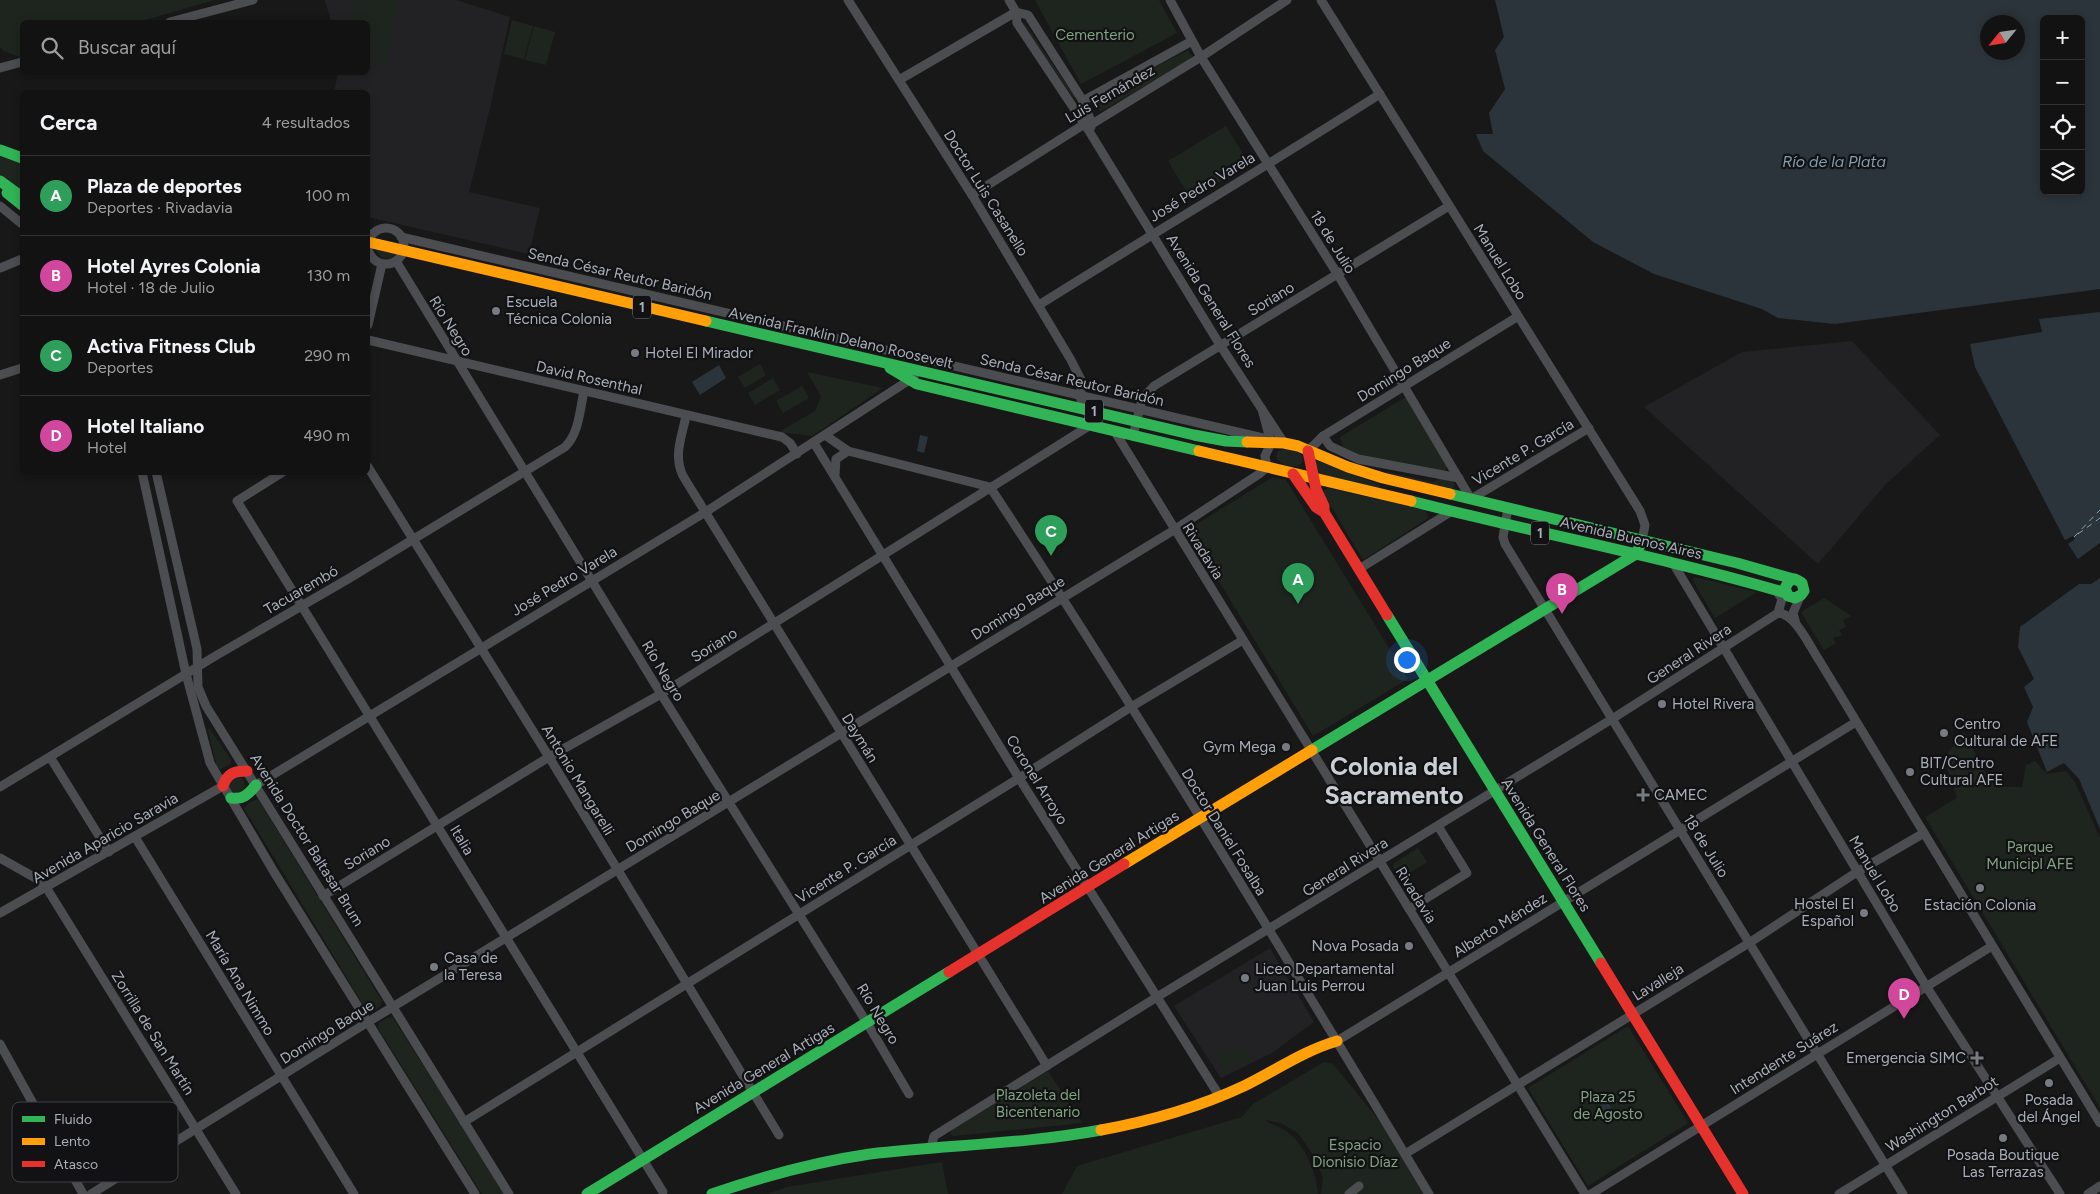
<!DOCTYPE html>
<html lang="es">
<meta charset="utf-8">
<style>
:root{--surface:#121212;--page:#1b1b1b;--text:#f1f3f6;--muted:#9c9e9f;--line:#313232;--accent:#767a81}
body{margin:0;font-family:Figtree,sans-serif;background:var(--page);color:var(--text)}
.controls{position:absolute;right:15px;top:15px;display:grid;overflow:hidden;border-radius:8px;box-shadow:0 2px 8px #0003}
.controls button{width:45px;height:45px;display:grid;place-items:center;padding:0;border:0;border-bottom:1px solid var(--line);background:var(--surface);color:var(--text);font:25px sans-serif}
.compass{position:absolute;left:1980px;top:15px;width:45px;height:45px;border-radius:50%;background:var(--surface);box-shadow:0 2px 8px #0003;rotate:240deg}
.you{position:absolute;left:1406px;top:659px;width:18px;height:18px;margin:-12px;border:4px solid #fff;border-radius:50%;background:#1a73e8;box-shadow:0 0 0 8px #1a73e833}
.badge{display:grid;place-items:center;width:32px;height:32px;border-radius:50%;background:var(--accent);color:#fff;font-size:16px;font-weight:700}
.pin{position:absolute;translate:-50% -41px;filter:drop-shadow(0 1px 2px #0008)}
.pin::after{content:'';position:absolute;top:26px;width:18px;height:15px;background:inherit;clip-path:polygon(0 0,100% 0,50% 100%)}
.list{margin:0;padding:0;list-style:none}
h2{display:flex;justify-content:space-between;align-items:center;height:65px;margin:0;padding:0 20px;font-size:21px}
h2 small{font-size:16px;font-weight:400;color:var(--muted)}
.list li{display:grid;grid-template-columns:32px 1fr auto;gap:15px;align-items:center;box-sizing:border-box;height:80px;padding:0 20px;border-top:1px solid var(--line)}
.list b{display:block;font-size:19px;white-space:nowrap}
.list p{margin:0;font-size:16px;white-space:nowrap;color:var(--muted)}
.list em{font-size:16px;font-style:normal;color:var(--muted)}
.icon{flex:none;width:28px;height:28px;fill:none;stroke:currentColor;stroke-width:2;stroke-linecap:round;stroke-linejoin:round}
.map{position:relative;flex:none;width:2100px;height:1194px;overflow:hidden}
.search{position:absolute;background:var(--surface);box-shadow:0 2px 8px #0003;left:20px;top:20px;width:350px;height:55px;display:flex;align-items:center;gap:12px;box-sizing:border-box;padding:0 18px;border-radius:8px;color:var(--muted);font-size:19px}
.panel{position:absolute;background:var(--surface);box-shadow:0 2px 8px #0003;left:20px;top:90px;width:350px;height:385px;border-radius:8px}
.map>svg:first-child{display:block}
</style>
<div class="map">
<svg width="2100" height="1194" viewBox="0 0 2100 1194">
<rect width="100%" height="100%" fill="#181818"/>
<!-- built -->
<g fill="#222224">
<polygon points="325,0 456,0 510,17 490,108 469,192 540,208 529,254 368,217 368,92 334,92 338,73 368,72 368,22 331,22"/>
<polygon points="1852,341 1940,435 1886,484 1818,564 1644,407 1742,352"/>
<polygon points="1270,948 1314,1022 1272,1053 1221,1078 1174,1006"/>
</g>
<!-- green -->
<g fill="#1e251e">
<polygon points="0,0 215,0 138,22 22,22 22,56 20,57 4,51 0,47"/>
<polygon points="351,0 397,0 385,67 368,63 368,22 356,22"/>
<polygon points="1035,0 1159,0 1177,33 1081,84"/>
<polygon points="512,20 533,26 524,59 504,54"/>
<polygon points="1024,22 1075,97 1074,99 1022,24"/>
<polygon points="534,26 555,32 546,65 525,60"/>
<polygon points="1188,50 1192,56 1189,60 1104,110 1100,111 1094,104 1097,97"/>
<polygon points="1226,126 1249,164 1191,199 1168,161"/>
<polygon points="0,155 22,163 22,191 0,176"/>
<polygon points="374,248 397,254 390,259 382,258"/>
<polygon points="760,364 766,375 745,388 738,377"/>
<polygon points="807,372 883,388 812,436 779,432 815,411 821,396"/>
<polygon points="773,378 780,390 755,405 748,393"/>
<polygon points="802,386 809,398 783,413 776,401"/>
<polygon points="1406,397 1447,467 1443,474 1358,455 1344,449 1340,437"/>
<path d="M1286,449l14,5 3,4 -2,6c-9,5 -22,2 -25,-8l2,-5z"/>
<polygon points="1318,461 1380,485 1379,489 1319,474 1316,462"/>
<polygon points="1388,472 1433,482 1440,478 1452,481 1455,484 1453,491 1387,475"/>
<polygon points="1273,477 1286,480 1408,679 1313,736 1192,537 1195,525"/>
<polygon points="1328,488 1424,510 1428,515 1427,519 1363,560 1324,494 1324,490"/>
<polygon points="1695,577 1757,592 1715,618 1695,584 1693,579"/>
<polygon points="1824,598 1851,616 1843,620 1846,627 1839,630 1842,635 1833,638 1836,643 1824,650 1801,612"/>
<polygon points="209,728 231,760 230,764 221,769 217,768 208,730"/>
<polygon points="1964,732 1990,781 2006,787 2022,787 2026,765 2035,761 2047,774 2066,771 2075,782 2100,838 2100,1108 1925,817 1957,798 1944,758"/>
<circle cx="237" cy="785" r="8"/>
<path d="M258,799l124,202c-2,7 -8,11 -15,10l-123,-203 6,-6z"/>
<polygon points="1418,848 1427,862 1400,879 1393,867 1394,863"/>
<polygon points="389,1017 393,1018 505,1194 482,1194 378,1028 379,1023"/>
<polygon points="1628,1026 1688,1123 1588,1186 1528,1088"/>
<polygon points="1248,1045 1252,1061 1222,1070 1217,1054"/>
<path d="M1324,1062l9,2 54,66 39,64h-105l2,-17 -12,-25 -13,-19 -17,-10 -16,-3c5,4 12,6 18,9 21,13 33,41 35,65h-256l15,-28 165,-49 11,-13z"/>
<polygon points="1048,1071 1082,1123 953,1136 950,1133 952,1130"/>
<polygon points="942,1162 948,1194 767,1194 787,1187"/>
</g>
<!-- water -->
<g fill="#2b343a" fill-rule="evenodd">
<path d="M1495,0h605v289l-265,35 -57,-6 -16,-9 -108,-35 -61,-32 -110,-91 -7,-17h17l-4,-21 16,-24 -10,-39 9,-13zM2044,19h37v172h-37zM1988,22h30v30h-30z"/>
<polygon points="2100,312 2100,543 2078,559 2068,544 2075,539 2073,536 2065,540 1975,367 1970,344 2042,332 2039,319"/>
<polygon points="719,365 726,378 700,395 692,382"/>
<polygon points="920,435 928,437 924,453 917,451"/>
<polygon points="2100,578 2100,829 2079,779 2064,763 2047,772 2027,722 2033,707 2024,687 2034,679 2018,647 2020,627 2079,584 2091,584"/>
<circle cx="1605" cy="1109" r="6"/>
</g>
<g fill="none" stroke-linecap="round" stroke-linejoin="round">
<!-- ferry -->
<g stroke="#81a0b3" stroke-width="1" stroke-dasharray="6 5" stroke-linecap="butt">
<polyline points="2078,534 2100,518"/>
<polyline points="2074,537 2100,510"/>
</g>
<!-- street -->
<g stroke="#4c4d51" stroke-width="9">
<polyline points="848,0 972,195 1071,360 1081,380 1081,401"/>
<polyline points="1009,0 1016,12 1017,23 1089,131 1220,345 1284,443"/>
<polyline points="1170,0 1201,57 1338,275 1471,499"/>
<polyline points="1321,0 1640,511 1645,525 1642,541"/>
<polyline points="1016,12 1028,15 1083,101 1092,124 1090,129"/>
<polyline points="170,22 253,0"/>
<polyline points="0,68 22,62"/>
<polyline points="899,80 1016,12"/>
<polyline points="1083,124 1083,101 1192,41"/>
<polyline points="972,195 1083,125 1092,124 1201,57 1287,0"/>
<polyline points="0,206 22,224"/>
<circle cx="386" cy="246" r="18"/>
<polyline points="401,237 1263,438"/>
<polyline points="396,261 661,694 867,1023 909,1094"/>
<polyline points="0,268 22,259"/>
<path d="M1039,305c113,-71 228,-139 341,-211"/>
<polyline points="368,325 382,264"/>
<polyline points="368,340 782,437 790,443 797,454"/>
<polyline points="0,375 22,368"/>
<path d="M686,416c-4,20 -13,40 -3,60l364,590"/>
<polyline points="1115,432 1585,1194"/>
<path d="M825,435l23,16 142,36c153,232 296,470 439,707"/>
<polyline points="1133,436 1142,399 1154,386 1449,206"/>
<polyline points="1323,436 1330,446 1358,459 1459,478"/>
<polyline points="814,443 1019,778 1220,1097"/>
<polyline points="1308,451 1323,436 1517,317"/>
<polyline points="368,467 549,757 779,1135"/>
<polyline points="142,472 186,674 210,763 274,872 475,1194"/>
<polyline points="156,472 197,649 198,687 206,706 509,1194"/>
<polyline points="283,472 237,501 663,1192"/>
<polyline points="835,475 836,459 848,451"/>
<polyline points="1471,499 1589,428"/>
<polyline points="1508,508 1503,537 1505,544 1903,1194"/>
<polyline points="1673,563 1926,986 2060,1194"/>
<polyline points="1359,569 1452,511"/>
<polyline points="1776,590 1782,599 1778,613"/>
<path d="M1778,613c17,0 32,34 41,47l281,463"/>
<polyline points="1796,624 1793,613 1800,597"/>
<polyline points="50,757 109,852"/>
<polyline points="256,785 704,513 914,377"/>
<path d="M0,787l217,-132 131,-76 217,-132c14,-13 15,-38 19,-56"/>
<polyline points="135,837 354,1194"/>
<polyline points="0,858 39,880 46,887 236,1194"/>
<polyline points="323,896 549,757 661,694 1089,426"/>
<polyline points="1409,909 1467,873 1438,826"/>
<polyline points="0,913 223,786"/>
<polyline points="1337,1041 1856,722"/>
<polyline points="0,1044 83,1194"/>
<polyline points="464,1122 1019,778 1131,707 1243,640"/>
<polyline points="931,1147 934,1136 1157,997 1612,719 1778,613"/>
<polyline points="1405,1154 1749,943 1857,872 1924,833"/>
<polyline points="91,1194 368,1022 1174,530 1259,474 1267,467 1265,456 1271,443 1262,409"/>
<polyline points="1349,1194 1359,1186"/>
<polyline points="1591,1194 1992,946"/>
<polyline points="1839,1194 2060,1058"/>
<polyline points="2088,1194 2100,1186"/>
</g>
<!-- fast -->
<g stroke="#30b455" stroke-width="11">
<polyline points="0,150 22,158"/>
<polyline points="0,181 22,197"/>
<polyline points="7,193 22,205"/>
<polyline points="706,321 1194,435 1226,441 1247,442"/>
<polyline points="890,368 917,384 1199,451"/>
<polyline points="1450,494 1737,563 1797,580 1802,583 1804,591 1801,595 1795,598 1788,596 1785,588 1789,581 1795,579"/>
<path d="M1411,501c125,32 252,56 375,92"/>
<polyline points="1387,615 1601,963"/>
<polyline points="1312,750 1636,554 1642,541"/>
<path d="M231,798c12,2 18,-4 25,-13"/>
<polyline points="587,1194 949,972"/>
<path d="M712,1194c52,-18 103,-32 158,-40 77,-9 155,-10 231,-24"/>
</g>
<!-- slow -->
<g stroke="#ff9f0a" stroke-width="11">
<polyline points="368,242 706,321"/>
<polyline points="1247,442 1284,443 1298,446 1348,467 1383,478 1450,494"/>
<polyline points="1199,451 1411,501"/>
<polyline points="1124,864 1312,750"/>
<path d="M1101,1130c50,-9 96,-22 143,-44 31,-15 59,-35 93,-45"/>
</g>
<!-- jam -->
<g stroke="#e5322d" stroke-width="11">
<polyline points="1308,451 1316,489 1324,506 1324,511"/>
<polyline points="1293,474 1316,507 1324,512 1387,615"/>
<path d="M223,786c4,-13 12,-15 24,-15"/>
<polyline points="1601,963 1743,1194"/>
<polyline points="949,972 1124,864"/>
</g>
</g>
<!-- markers -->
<g fill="#767a81" stroke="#121214" stroke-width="2">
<circle cx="496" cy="311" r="5"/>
<circle cx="635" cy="353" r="5"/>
<circle cx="1662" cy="704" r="5"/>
<circle cx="1944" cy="733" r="5"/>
<circle cx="1286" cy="747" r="5"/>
<circle cx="1910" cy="772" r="5"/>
<path d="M1640.5 787.5h5v5h5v5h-5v5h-5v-5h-5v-5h5z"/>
<circle cx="1980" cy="888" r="5"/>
<circle cx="1864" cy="913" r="5"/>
<circle cx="1409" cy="946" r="5"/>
<circle cx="434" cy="967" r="5"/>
<circle cx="1245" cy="978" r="5"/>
<path d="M1974.5 1050.5h5v5h5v5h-5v5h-5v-5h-5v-5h5z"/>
<circle cx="2049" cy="1083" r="5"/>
<circle cx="2003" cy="1138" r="5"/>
</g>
<g text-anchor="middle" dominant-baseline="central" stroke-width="4.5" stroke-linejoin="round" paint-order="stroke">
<!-- shield labels -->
<g fill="#121214" stroke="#7c8088" stroke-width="1">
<rect x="633" y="295.5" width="18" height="23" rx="4"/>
<rect x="1085" y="399.5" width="18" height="23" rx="4"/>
<rect x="1531" y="521.5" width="18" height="23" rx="4"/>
</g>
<g font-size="14" font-weight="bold" fill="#a9afb9">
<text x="642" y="307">1</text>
<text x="1094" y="411">1</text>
<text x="1540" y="533">1</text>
</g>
<!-- park labels -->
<g font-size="15" fill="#81a381" stroke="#121214">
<text x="1095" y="35">Cementerio</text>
<text x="2030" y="847">Parque<tspan x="2030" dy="17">Municipl AFE</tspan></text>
<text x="1038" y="1095">Plazoleta del<tspan x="1038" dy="17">Bicentenario</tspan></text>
<text x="1608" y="1097">Plaza 25<tspan x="1608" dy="17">de Agosto</tspan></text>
<text x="1355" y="1145">Espacio<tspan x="1355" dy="17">Dionisio Díaz</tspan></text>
</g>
<!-- street labels -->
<g font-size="15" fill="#a9afb9" stroke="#121214">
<text transform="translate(1110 94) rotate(-30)">Luis Fernández</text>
<text transform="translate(1202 187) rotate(-31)">José Pedro Varela</text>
<text transform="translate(986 193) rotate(58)">Doctor Luis Casanello</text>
<text transform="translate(1333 242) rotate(58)">18 de Julio</text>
<text transform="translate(1500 262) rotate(58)">Manuel Lobo</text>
<text transform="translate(620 274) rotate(13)">Senda César Reutor Baridón</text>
<text transform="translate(1271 299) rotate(-31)">Soriano</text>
<text transform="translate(1211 301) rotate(58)">Avenida General Flores</text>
<text transform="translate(451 326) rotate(58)">Río Negro</text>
<text transform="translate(841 338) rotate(13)">Avenida Franklin Delano Roosevelt</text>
<text transform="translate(1404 370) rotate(-32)">Domingo Baque</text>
<text transform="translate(589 378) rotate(13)">David Rosenthal</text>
<text transform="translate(1072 380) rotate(13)">Senda César Reutor Baridón</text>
<text transform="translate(1523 452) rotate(-31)">Vicente P. García</text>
<text transform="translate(1631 538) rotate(13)">Avenida Buenos Aires</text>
<text transform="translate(1203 551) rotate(58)">Rivadavia</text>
<text transform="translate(564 581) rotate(-31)">José Pedro Varela</text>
<text transform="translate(301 590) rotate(-30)">Tacuarembó</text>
<text transform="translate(1018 608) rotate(-32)">Domingo Baque</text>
<text transform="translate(714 645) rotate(-32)">Soriano</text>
<text transform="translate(1689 654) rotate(-33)">General Rivera</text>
<text transform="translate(663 671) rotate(59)">Río Negro</text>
<text transform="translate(860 738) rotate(58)">Daymán</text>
<text transform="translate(578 780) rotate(59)">Antonio Mangarelli</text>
<text transform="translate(1037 780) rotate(58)">Coronel Arroyo</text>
<text transform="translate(673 821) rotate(-31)">Domingo Baque</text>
<text transform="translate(1224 832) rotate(58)">Doctor Daniel Fosalba</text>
<text transform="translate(105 838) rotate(-30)">Avenida Aparicio Saravia</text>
<text transform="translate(307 840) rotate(58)">Avenida Doctor Baltasar Brum</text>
<text transform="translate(462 840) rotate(59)">Italia</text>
<text transform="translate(1546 845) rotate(58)">Avenida General Flores</text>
<text transform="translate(1706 846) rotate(58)">18 de Julio</text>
<text transform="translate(367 853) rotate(-31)">Soriano</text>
<text transform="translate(1109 857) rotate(-32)">Avenida General Artigas</text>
<text transform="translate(1345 867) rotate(-32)">General Rivera</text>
<text transform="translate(846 869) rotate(-32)">Vicente P. García</text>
<text transform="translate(1875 874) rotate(59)">Manuel Lobo</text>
<text transform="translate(1416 895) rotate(58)">Rivadavia</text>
<text transform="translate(1500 925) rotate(-32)">Alberto Méndez</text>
<text transform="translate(1658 982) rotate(-32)">Lavalleja</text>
<text transform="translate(240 983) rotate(59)">María Ana Nimmo</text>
<text transform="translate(878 1014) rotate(59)">Río Negro</text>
<text transform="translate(327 1032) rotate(-32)">Domingo Baque</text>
<text transform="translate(153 1033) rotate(58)">Zorrilla de San Martín</text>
<text transform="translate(1784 1058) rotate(-32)">Intendente Suárez</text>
<text transform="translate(764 1068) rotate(-31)">Avenida General Artigas</text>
<text transform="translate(1942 1114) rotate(-32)">Washington Barbot</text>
</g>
<!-- poi labels -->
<g font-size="15" fill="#a9afb9" stroke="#121214" text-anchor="start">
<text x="506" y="302">Escuela<tspan x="506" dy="17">Técnica Colonia</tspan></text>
<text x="645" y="353">Hotel El Mirador</text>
<text x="1672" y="704">Hotel Rivera</text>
<text x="1954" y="724">Centro<tspan x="1954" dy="17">Cultural de AFE</tspan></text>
<text x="1276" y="747" text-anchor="end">Gym Mega</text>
<text x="1920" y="763">BIT/Centro<tspan x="1920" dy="17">Cultural AFE</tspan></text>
<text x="1654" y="795">CAMEC</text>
<text x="1854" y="904" text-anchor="end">Hostel El<tspan x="1854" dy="17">Español</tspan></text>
<text x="1980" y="905" text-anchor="middle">Estación Colonia</text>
<text x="1399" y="946" text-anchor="end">Nova Posada</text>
<text x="444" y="958">Casa de<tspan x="444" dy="17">la Teresa</tspan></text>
<text x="1255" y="969">Liceo Departamental<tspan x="1255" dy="17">Juan Luis Perrou</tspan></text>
<text x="1966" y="1058" text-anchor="end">Emergencia SIMC</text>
<text x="2049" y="1100" text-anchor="middle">Posada<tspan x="2049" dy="17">del Ángel</tspan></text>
<text x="2003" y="1155" text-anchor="middle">Posada Boutique<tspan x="2003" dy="17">Las Terrazas</tspan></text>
</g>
<!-- water labels -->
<g font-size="16" font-style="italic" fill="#81a0b3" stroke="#121214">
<text x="1834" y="161">Río de la Plata</text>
</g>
<!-- town labels -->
<g font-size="25" font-weight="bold" fill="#caced5" stroke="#121214">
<text x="1394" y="766">Colonia del<tspan x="1394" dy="29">Sacramento</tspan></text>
</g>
</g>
<!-- legend -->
<rect x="12" y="1102" width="166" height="80" rx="8" fill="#121214" stroke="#3f4146" stroke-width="1"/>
<rect x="22" y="1116" width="23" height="6" fill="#30b455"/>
<rect x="22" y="1138" width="23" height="7" fill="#ff9f0a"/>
<rect x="22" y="1161" width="23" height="6" fill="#e5322d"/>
<g font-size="14" fill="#a9afb9">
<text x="54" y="1124">Fluido</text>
<text x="54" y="1146">Lento</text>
<text x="54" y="1169">Atasco</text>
</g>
</svg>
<div class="controls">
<button>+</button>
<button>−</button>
<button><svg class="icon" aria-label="locate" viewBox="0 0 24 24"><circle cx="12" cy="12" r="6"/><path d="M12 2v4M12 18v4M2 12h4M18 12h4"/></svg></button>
<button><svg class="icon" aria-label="layers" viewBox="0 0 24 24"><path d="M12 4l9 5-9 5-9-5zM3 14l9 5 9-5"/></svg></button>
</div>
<svg class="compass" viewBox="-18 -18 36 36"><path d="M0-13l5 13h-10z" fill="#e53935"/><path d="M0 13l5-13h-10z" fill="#9c9e9f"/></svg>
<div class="you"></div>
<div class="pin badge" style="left:1298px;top:604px;background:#2e9e5b">A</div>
<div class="pin badge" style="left:1562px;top:614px;background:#d1479c">B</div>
<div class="pin badge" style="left:1051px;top:556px;background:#2e9e5b">C</div>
<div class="pin badge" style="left:1904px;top:1019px;background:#d1479c">D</div>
<div class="search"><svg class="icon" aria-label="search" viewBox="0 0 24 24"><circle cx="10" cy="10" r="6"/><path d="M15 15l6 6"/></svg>Buscar aquí</div>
<section class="panel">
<h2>Cerca<small>4 resultados</small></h2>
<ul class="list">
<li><span class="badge" style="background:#2e9e5b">A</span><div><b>Plaza de deportes</b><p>Deportes · Rivadavia</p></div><em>100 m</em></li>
<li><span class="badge" style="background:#d1479c">B</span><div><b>Hotel Ayres Colonia</b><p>Hotel · 18 de Julio</p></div><em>130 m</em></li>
<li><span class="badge" style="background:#2e9e5b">C</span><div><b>Activa Fitness Club</b><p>Deportes</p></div><em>290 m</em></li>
<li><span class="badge" style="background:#d1479c">D</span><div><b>Hotel Italiano</b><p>Hotel</p></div><em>490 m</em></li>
</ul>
</section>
</div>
